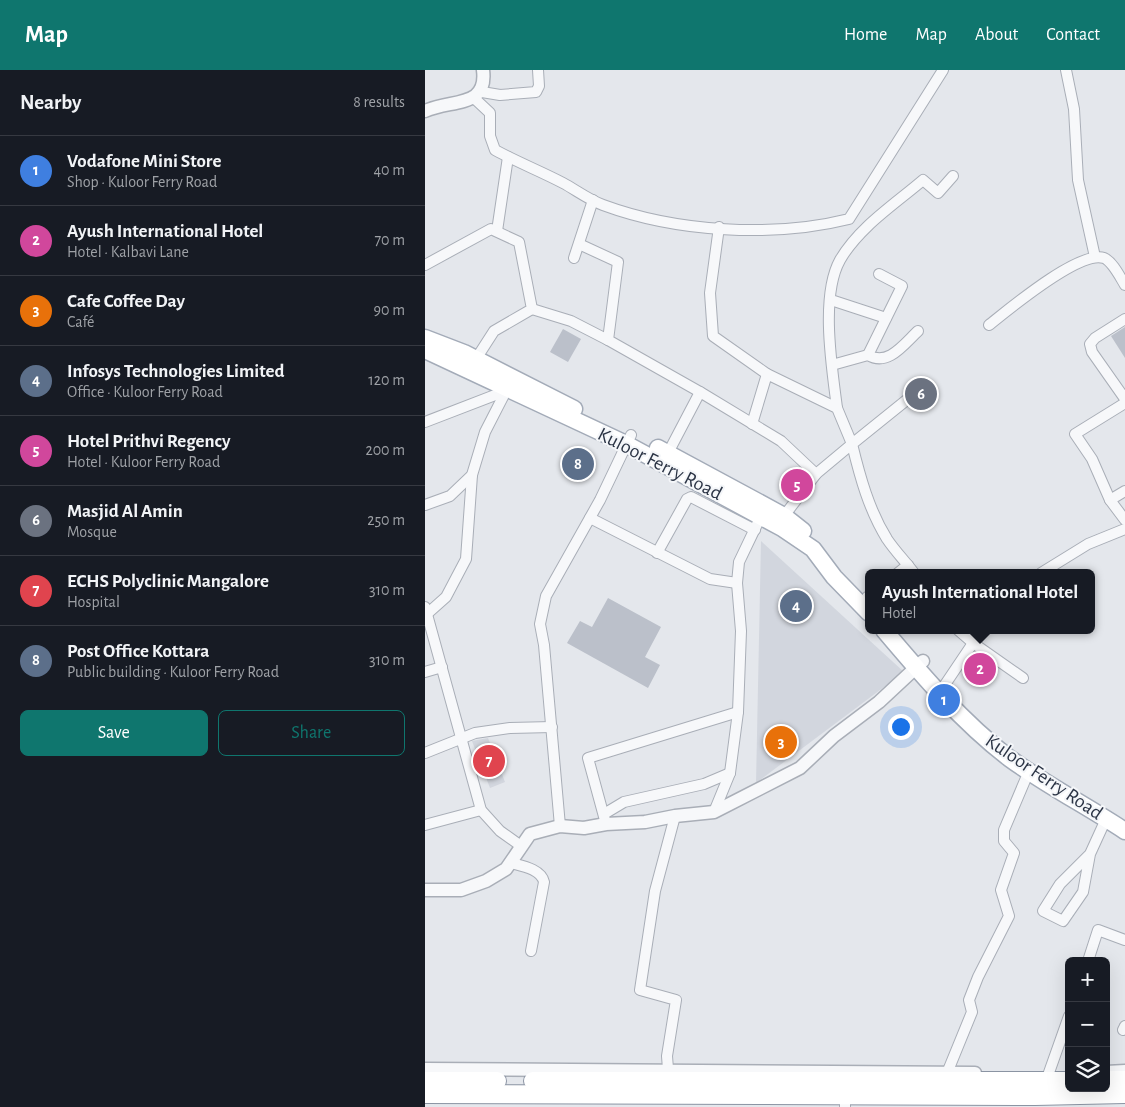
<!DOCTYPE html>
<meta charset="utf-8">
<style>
:root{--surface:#171b24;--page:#242831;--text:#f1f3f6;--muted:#9ea1a6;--line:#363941;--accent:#0f766e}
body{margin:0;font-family:"Alegreya Sans",sans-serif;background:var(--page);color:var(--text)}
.controls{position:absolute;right:15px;bottom:15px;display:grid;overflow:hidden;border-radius:8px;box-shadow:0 5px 20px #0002}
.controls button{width:45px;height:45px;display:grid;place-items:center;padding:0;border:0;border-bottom:1px solid var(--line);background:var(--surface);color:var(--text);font:25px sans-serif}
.you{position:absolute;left:475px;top:656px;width:18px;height:18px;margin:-12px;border:4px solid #fff;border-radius:50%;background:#1a73e8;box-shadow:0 0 0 8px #1a73e833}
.badge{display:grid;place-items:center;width:32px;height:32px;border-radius:50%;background:var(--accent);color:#fff;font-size:16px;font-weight:700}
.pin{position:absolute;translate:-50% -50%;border:2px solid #fff;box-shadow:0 1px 5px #0006}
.popup{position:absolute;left:440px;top:499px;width:230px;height:65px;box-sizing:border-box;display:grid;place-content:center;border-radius:8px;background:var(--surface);filter:drop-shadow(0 1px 4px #0005);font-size:16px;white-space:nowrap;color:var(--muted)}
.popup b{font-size:19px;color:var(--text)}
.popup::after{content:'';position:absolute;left:50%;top:100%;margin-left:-10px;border:10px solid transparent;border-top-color:var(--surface)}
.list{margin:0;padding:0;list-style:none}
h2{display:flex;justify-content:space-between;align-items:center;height:65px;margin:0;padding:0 20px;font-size:21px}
h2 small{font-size:16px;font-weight:400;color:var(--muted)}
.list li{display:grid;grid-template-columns:32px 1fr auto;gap:15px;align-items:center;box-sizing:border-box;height:70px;padding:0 20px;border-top:1px solid var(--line)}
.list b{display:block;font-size:19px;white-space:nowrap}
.list p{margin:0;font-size:16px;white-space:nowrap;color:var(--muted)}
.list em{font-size:16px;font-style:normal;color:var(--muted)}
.actions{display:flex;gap:10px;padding:15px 20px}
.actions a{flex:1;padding:11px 0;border:1px solid var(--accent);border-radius:8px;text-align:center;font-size:18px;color:var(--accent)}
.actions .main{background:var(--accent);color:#fff}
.icon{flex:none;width:28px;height:28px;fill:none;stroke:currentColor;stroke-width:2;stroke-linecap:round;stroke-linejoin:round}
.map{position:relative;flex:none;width:700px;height:1037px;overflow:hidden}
header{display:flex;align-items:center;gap:30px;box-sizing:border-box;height:70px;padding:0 25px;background:var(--accent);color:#fff}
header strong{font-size:24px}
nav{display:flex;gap:28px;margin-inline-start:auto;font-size:18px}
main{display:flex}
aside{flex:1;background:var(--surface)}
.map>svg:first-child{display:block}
</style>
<header>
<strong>Map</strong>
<nav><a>Home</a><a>Map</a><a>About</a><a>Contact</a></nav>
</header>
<main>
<aside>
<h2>Nearby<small>8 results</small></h2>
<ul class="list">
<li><span class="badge" style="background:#3f7fe0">1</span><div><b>Vodafone Mini Store</b><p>Shop · Kuloor Ferry Road</p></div><em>40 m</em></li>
<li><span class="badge" style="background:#d1479c">2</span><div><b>Ayush International Hotel</b><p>Hotel · Kalbavi Lane</p></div><em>70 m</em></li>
<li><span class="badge" style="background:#e8710a">3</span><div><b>Cafe Coffee Day</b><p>Café</p></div><em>90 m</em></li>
<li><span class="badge" style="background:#5c6f8a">4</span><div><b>Infosys Technologies Limited</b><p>Office · Kuloor Ferry Road</p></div><em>120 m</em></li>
<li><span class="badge" style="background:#d1479c">5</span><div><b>Hotel Prithvi Regency</b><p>Hotel · Kuloor Ferry Road</p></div><em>200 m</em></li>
<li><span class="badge" style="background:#6b7280">6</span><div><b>Masjid Al Amin</b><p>Mosque</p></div><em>250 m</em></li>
<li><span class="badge" style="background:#e0444e">7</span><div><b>ECHS Polyclinic Mangalore</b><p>Hospital</p></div><em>310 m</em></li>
<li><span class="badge" style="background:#5c6f8a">8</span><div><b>Post Office Kottara</b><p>Public building · Kuloor Ferry Road</p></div><em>310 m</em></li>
</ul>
<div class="actions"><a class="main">Save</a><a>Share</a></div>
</aside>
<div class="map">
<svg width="700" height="1037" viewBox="0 0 700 1037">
<rect width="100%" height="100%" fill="#e4e7ec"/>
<!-- built -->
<g fill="#d2d6de">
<polygon points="336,471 479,602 331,713"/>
<polygon points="63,668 80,712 65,718 47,671"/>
</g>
<!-- building -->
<g fill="#bbc0ca">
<polygon points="700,257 700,288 686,266"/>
<polygon points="138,259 156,269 143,292 125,282"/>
<polygon points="183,528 236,557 220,587 235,595 223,618 142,573 155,551 167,557"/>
</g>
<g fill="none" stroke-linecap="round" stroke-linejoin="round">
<defs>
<g id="minor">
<polyline points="641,0 649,39 653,110 670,187"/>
<polyline points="57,22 75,25 111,22 114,16 113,0"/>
<path d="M49,28l16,15v23l5,14c22,12 45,21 68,33 13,7 26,17 40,22 73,27 170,33 246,14l94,-149"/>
<polyline points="294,157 285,223 288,266 342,304"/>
<polyline points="72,161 83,87"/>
<polyline points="154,174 193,192 183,270 275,322"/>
<polyline points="149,188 168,130"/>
<polyline points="0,195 66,159 94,172 107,239 69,261 51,289"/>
<polyline points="406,230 461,248"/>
<polyline points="107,239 146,251 183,270"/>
<polyline points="700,249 670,268 665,274 667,282 700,329"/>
<path d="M564,255c19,-15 90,-75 115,-67 9,4 16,19 21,27"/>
<polyline points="443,285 477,216 454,204"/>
<path d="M407,295l36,-10c20,12 36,-11 50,-24"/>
<path d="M412,338c-5,-40 -17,-112 3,-148 19,-33 55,-56 83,-80l15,13 15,-17"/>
<polyline points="0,352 83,320"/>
<polyline points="327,354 342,304 412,338 427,374 391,404 359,446"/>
<polyline points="243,383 275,322 356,371 391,404"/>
<polyline points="700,421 685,430 700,450"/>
<polyline points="685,430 667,389 650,364 700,333"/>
<polyline points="0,435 25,426 47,405 60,362 81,321"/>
<polyline points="165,448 285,509 312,513"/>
<polyline points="232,483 262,429 266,427 330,460"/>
<polyline points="473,503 483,495"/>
<path d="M489,503c-9,-12 -19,-22 -27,-34 -18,-29 -27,-62 -35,-95l67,-54"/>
<polyline points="616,503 663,474 700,459"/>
<polyline points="442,527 444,526"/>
<polyline points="0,537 56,740 75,761 96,776"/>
<polyline points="3,543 21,527 41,489 47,405"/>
<polyline points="533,560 548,573 598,608"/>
<polyline points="0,602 17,597"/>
<polyline points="515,622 548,573 560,560"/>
<polyline points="0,683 50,663 85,658 127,657"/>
<polyline points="289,742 305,703 313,642 316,561 312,513 314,492 336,446"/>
<polyline points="179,744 199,732 279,714 305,703"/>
<polyline points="181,754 163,688 313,642"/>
<polyline points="0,755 56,740"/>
<polyline points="135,756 119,575 115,554 121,526 175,430 206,365"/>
<polyline points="665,784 635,814 618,841 638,851 658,822 665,784 681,749"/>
<path d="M86,793c11,3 30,6 33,19l-13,69"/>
<polyline points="663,891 673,860 700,870"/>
<polyline points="698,960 700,956"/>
<polyline points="243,999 242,986 251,930 215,920 230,821 250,746"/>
<polyline points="520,1008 547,942 544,930 553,907 584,846 576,820 589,783 579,771 579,760 604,701"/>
<polyline points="621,1011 644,946"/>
<polyline points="420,1037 420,1024"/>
</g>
<g id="tertiary">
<path d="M0,41c27,-12 63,-3 58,-41"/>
<polyline points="0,820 36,820 61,811 81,799 105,764 135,756 159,758 181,754 220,752 250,746 289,742 375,698 409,666 454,632 498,591"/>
<polyline points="0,999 550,1003"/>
<polyline points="681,1002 700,1001"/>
</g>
<g id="primary">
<polyline points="0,268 39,283 149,339"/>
<polyline points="0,280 201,374 357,458 388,479 409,507 444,543"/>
<polyline points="233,378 359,446 378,461"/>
<path d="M459,560c38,45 78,92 125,128 37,27 78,48 116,73"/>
</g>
<g id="trunk">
<polyline points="681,1010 700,1010"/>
<polyline points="0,1011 72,1011"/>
<polyline points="108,1011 644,1011"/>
<polyline points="0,1024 610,1026 700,1024"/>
</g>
</defs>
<!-- minor casing -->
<use href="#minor" stroke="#a9aeb7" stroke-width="12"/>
<!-- tertiary casing -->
<use href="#tertiary" stroke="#a9aeb7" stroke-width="15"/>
<!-- primary casing -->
<use href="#primary" stroke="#a3abb8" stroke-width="19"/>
<!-- trunk casing -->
<use href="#trunk" stroke="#8b94a3" stroke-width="20"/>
<!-- minor -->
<use href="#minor" stroke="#f7f8fa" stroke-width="10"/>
<!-- tertiary -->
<use href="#tertiary" stroke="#f7f8fa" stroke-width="12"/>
<!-- primary -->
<use href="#primary" stroke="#fff" stroke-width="16"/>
<!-- trunk -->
<use href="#trunk" stroke="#fff" stroke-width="18"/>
</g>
<g text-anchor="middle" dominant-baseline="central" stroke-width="4" stroke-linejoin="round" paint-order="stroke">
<!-- street labels -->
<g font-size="20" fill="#2b3445" stroke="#f4f6f9">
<text transform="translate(235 394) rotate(27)">Kuloor Ferry Road</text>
<text transform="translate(619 707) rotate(34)">Kuloor Ferry Road</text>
</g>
</g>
</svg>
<div class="controls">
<button>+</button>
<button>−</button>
<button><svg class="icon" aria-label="layers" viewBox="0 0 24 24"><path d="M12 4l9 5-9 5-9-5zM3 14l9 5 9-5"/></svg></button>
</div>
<div class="you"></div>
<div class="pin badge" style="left:519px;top:630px;background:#3f7fe0">1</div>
<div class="pin badge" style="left:555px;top:599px;background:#d1479c">2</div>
<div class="popup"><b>Ayush International Hotel</b>Hotel</div>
<div class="pin badge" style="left:356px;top:672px;background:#e8710a">3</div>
<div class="pin badge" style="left:371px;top:536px;background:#5c6f8a">4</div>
<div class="pin badge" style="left:372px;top:415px;background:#d1479c">5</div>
<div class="pin badge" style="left:496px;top:324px;background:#6b7280">6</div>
<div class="pin badge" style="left:64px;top:691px;background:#e0444e">7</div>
<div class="pin badge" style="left:153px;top:394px;background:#5c6f8a">8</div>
</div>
</main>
